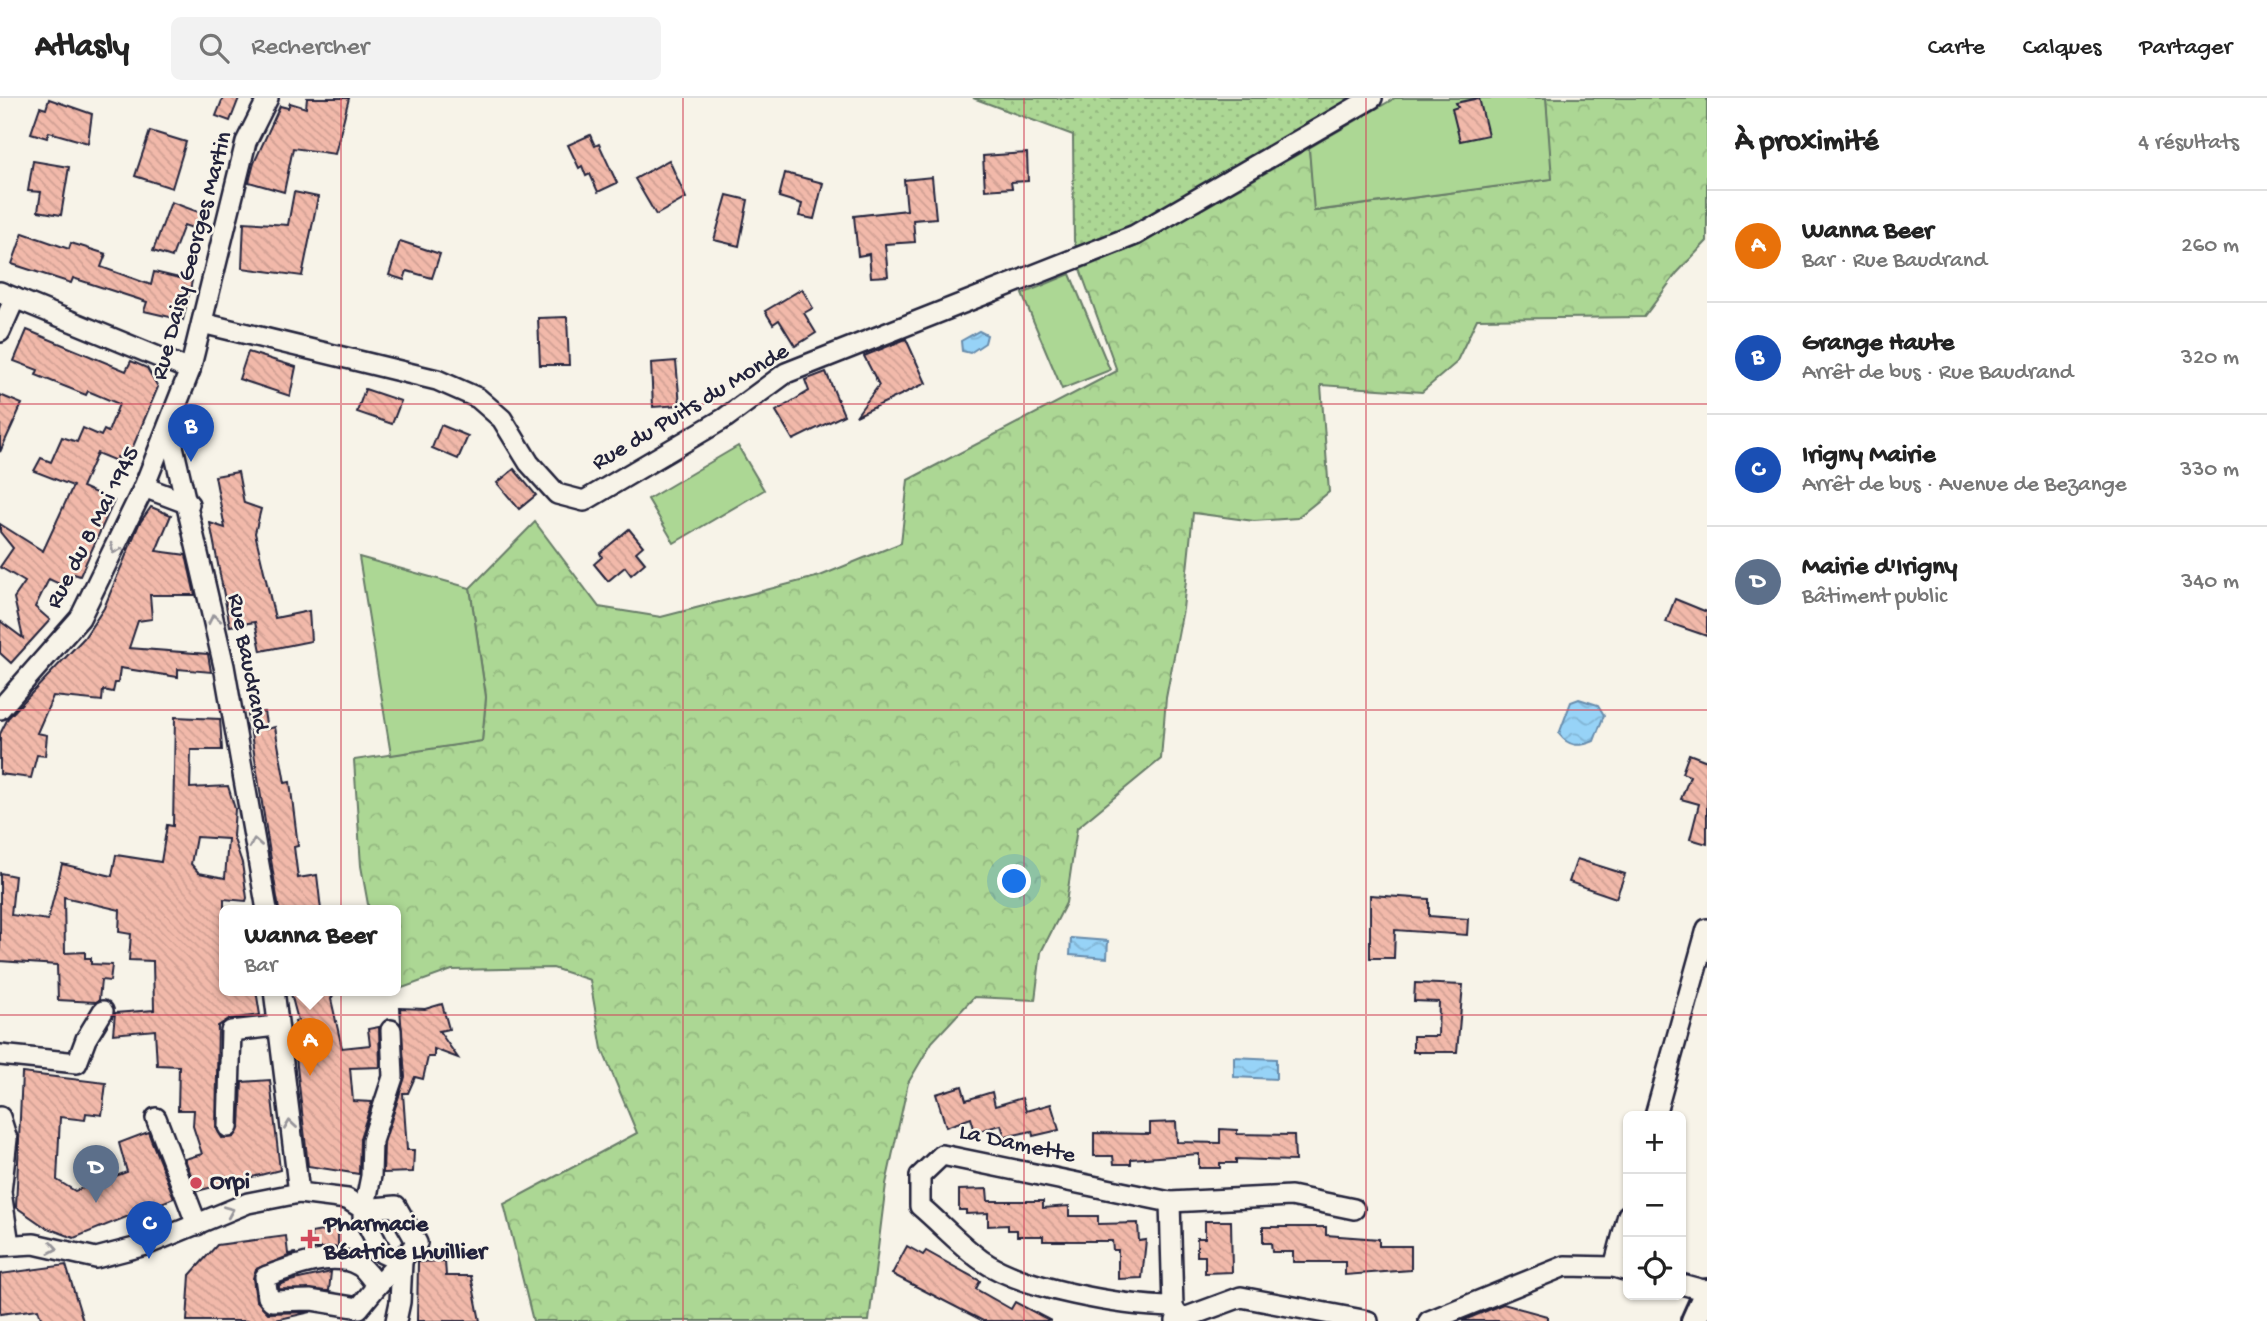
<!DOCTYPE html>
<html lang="fr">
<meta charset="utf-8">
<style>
:root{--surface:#fff;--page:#f2f2f2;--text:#222;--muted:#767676;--line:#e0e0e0;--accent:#0b8043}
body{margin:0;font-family:"Gochi Hand",sans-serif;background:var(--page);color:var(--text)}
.controls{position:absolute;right:21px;bottom:21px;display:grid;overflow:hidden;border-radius:10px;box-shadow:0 2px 5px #0004}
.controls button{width:63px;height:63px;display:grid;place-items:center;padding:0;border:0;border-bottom:2px solid var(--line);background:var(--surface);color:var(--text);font:35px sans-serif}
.you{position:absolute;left:1015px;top:784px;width:24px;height:24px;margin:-18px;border:5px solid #fff;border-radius:50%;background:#1a73e8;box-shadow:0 0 0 10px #1a73e833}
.badge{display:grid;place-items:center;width:46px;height:46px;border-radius:50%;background:var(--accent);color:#fff;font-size:23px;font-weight:700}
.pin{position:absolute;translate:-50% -58px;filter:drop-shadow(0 2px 4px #0008)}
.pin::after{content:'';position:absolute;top:37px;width:24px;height:21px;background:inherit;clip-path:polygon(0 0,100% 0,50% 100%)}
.popup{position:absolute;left:219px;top:807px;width:182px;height:91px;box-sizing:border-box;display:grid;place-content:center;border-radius:10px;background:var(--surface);filter:drop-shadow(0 2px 5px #0005);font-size:23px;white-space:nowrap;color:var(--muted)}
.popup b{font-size:26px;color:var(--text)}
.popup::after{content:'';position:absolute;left:50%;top:100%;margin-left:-14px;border:14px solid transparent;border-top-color:var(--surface)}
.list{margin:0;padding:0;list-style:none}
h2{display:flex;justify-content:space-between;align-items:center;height:91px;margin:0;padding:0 28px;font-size:30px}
h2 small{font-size:23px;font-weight:400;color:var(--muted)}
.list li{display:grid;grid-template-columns:46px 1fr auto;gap:21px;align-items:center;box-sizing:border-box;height:112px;padding:0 28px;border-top:2px solid var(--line)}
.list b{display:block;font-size:26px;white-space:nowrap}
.list p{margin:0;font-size:23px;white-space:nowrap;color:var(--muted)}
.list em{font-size:23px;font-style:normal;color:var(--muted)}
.icon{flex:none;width:38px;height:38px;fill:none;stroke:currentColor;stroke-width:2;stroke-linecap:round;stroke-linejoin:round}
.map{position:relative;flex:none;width:1707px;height:1223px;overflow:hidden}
header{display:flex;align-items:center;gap:42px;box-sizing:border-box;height:98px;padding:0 35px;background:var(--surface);border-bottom:2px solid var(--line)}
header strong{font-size:33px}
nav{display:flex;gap:38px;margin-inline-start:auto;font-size:24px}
.search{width:490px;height:63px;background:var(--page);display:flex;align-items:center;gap:18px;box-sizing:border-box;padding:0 24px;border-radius:10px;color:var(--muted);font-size:26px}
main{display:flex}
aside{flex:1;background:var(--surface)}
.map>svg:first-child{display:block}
</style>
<header>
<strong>Atlasly</strong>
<div class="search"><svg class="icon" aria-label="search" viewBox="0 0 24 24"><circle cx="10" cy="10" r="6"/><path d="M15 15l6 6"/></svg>Rechercher</div>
<nav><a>Carte</a><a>Calques</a><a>Partager</a></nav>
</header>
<main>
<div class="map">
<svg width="1707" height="1223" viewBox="0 0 1707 1223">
<defs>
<pattern id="grass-dots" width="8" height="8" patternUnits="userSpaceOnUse" patternTransform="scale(1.75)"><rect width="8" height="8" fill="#acd794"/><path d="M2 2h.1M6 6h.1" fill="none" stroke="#94b880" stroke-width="1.8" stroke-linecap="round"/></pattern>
<pattern id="forest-crowns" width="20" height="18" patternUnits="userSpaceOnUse" patternTransform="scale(1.75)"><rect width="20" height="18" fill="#acd794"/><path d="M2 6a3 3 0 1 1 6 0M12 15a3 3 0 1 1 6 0" fill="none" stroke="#94b880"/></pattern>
<pattern id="water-waves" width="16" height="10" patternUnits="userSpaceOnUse" patternTransform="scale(1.75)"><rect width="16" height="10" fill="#97d3f7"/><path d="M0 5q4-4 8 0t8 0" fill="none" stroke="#82b5d5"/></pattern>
<pattern id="building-back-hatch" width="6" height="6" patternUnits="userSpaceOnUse" patternTransform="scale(1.75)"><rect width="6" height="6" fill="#f2b9aa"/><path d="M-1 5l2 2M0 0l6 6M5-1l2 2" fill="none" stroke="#cf9f93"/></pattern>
</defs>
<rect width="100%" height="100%" fill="#f7f3e8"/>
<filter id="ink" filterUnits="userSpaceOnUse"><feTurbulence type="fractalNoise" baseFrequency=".0143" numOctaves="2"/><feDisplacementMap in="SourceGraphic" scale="14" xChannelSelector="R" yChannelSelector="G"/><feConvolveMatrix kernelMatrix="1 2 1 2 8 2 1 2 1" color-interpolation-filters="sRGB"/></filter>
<g filter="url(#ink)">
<!-- grass -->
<polygon fill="url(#grass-dots)" stroke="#677c68" stroke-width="2" points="973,0 1353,0 1134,132 1078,153 1074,143 1073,37"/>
<!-- forest -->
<polygon fill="url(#forest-crowns)" stroke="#677c68" stroke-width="2" points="1546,0 1707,0 1707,143 1677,175 1644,219 1477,221 1456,265 1422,294 1321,287 1329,394 1297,420 1254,423 1193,415 1183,511 1166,600 1161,661 1077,730 1066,805 1041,854 1035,902 974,899 932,944 908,985 886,1086 869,1223 533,1223 504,1106 637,1035 602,951 590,882 553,870 452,872 383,897 382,892 396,892 396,812 369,812 361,768 354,662 482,643 486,599 470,490 535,424 599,509 661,519 820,478 901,445 908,382 1117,273 1080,171 1142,146 1181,117 1199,113 1309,50 1315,113 1551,81"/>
<!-- garden -->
<g fill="#acd794" stroke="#677c68" stroke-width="2">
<polygon points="1395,0 1546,0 1552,81 1314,113 1309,50"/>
<polygon points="1070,176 1110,272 1062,291 1022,196"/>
<polygon points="738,348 764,392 674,445 648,401"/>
<polygon points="359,459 470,490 486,599 482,643 391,657"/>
</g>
<!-- water -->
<g fill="url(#water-waves)" stroke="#688cac" stroke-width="2">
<polygon points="979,233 987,237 985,245 970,255 962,253 961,243"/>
<path d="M1579,601l19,6 6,10 -10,26c-15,6 -25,6 -35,-7l12,-32z"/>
<polygon points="1071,840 1108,843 1107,860 1070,857"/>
<polygon points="1234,959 1276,961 1276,981 1234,979"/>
</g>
<!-- building -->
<g fill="url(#building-back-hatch)" stroke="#22223b" stroke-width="2" fill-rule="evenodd">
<polygon points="223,0 239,0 230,23 216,18"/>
<polygon points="307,0 349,0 335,56 293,50 284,94 249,84 254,65 280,8 288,10 290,5 306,10"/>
<polygon points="1479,0 1488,37 1460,43 1452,11 1458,9 1456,5"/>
<polygon points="49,1 92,16 88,45 49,34 47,40 31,35 40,9 46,11"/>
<polygon points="150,33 186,44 172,90 135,78"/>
<polygon points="590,37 595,48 599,46 617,85 598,94 590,76 586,78 582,68 579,70 568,47"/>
<polygon points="1027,55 1028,83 1011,84 1012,90 985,92 983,58"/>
<polygon points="669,62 686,100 656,117 635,81"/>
<polygon points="33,63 69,69 61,117 38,113 41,94 28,93"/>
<polygon points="785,75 823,85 814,121 799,118 802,106 779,99"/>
<polygon points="932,79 936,120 913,122 915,144 885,146 888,178 871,179 869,156 858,158 854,118 907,112 904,82"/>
<polygon points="294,94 318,99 302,178 242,170 244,124 288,127"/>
<polygon points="727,97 748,102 739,148 714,142"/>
<polygon points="171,104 204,116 198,132 184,127 172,159 153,153"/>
<polygon points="23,135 69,151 71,145 106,156 101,169 151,187 154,174 192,183 183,222 144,213 147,204 107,191 73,180 71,185 12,166"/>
<polygon points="400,143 440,156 432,180 407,173 404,182 389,177"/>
<polygon points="802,191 813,210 804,215 816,235 795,248 779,222 773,226 765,213"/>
<polygon points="567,219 569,267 540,267 538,220"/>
<polygon points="27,232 126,273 131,263 147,270 158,289 127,363 117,359 116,363 97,355 82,389 114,403 80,478 74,476 68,490 49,481 35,509 50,522 11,565 0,555 0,523 23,540 14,500 25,484 0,469 13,450 0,434 0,426 43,453 73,388 34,373 41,360 51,364 62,339 77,344 83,330 101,338 104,332 108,334 119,306 88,293 86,297 36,277 38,272 14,263"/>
<polygon points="906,241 926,285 856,318 879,287 864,258"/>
<polygon points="248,254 296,269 290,298 239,281"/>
<polygon points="676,263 680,307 653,309 651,265"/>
<polygon points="826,274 844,317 793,342 776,313 809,293 805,282"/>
<polygon points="365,291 401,303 392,326 357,314"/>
<polygon points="0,297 22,306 0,354"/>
<polygon points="441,327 468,338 458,361 432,350"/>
<polygon points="514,371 536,397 519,411 497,385"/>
<polygon points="238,374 244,405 261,411 255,435 275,520 309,513 311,543 261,553 255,524 230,528 210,425 225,430 215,378"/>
<polygon points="151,409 171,417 156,453 186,457 195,497 150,497 152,521 138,523 129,550 208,556 211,574 178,571 178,579 120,570 118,585 115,585 113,594 103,592 102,603 53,598 37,635 47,637 45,658 37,657 31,680 0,676 0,636 8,620 84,540 104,510 139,426"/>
<polygon points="629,431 643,448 636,454 645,465 631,477 625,469 608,483 594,466 602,459 600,455"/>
<polygon points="1675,501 1707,514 1707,538 1666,524"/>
<polygon points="264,614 267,631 275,629 285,685 290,684 298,748 294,749 298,780 317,777 321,812 279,812 248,617"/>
<path d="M175,619l45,2 2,31h-31l-1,38 38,-2 7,23 -2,27 9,27 5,35 -1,3 -22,-2v91h32l4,25 -31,4 -11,7 -2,101 6,11 12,-1 6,-10 2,-45 28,-2 10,90 -83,21 -12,-32 17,-5 -9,-28 1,-16h-16l1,-44 -22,-1 -2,-35 -42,4 2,-21 39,-3 -1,-49 -24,-1 2,-26 -12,-2 1,-22 -56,-13 1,56 20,-1v6h6v6l21,1 -2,16 -9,-1 -2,20 -3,2 -38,-2 -1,-35 -57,-4v-88l15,3 -4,39 37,5 14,-56 50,12 4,-21 45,7 6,-37 6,1zM196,739l32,2 -3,39 -26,-5 -8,-9z"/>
<polygon points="1689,656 1707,663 1707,746 1690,741 1699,706 1681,701 1690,678 1682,675"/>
<polygon points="1577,761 1625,776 1616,800 1569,784"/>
<polygon points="1370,797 1429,801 1429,818 1468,821 1467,837 1395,832 1394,860 1370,860"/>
<polygon points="1415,885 1463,887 1457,954 1413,954 1413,938 1438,938 1439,904 1414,903"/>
<polygon points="290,892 336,892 331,901 342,950 370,947 368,931 379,929 380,969 350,970 353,1003 372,1004 360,1040 359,1076 308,1068 294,941 298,940 295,923 298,922"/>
<polygon points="442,906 449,931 439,933 458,960 434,951 434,959 428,959 423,981 415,979 408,995 403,995 407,1052 414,1052 413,1074 383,1075 384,1045 405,979 400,910 425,911"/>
<polygon points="22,975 106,985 102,1017 86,1015 85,1022 60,1019 57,1082 75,1093 127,1074 119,1045 148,1034 174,1100 74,1140 45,1129 16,1109"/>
<polygon points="962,988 966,1002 992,994 995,1008 1022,1000 1026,1013 1051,1006 1059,1032 1033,1038 1032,1033 1005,1039 1001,1027 975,1034 971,1020 946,1029 936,996"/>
<polygon points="1176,1024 1177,1044 1220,1045 1220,1031 1237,1032 1237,1036 1294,1037 1295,1063 1236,1061 1236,1065 1220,1065 1220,1070 1199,1070 1199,1056 1131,1061 1131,1066 1114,1066 1113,1058 1094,1058 1094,1035 1150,1036 1150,1025"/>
<polygon points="987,1091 988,1103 1043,1103 1043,1110 1069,1108 1069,1118 1098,1118 1098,1126 1138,1125 1139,1143 1146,1142 1142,1180 1118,1181 1118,1152 1113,1152 1112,1143 1043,1143 1043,1138 1017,1138 1017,1132 1008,1132 1008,1127 988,1128 988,1115 966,1116 966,1112 959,1112 959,1092"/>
<polygon points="1205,1123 1231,1123 1232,1174 1205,1175 1205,1158 1197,1158 1197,1140 1205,1140"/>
<polygon points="1263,1129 1326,1129 1326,1137 1379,1141 1379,1148 1411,1148 1411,1172 1345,1177 1345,1164 1293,1164 1293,1154 1272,1154 1271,1145 1263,1145"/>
<polygon points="333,1131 338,1132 338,1149 312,1151 311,1135"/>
<polygon points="286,1138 288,1156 296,1155 256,1171 253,1180 256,1202 268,1215 311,1214 271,1223 187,1223 190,1177 217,1147"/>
<polygon points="907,1148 923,1157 926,1153 980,1183 976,1191 1011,1211 1015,1204 1051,1223 983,1223 892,1176"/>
<polygon points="445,1163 446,1178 471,1178 480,1223 417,1223 418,1164"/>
<polygon points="66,1167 83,1223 42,1223 38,1211 0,1216 0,1176"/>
<polygon points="331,1174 329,1193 279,1191 279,1187 290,1183"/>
<polygon points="1503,1206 1547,1218 1547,1223 1462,1223"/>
</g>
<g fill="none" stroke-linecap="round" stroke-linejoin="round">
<defs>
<g id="minor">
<polyline points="0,194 190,272"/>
<polyline points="202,225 437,282 478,300 502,321 529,365 557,396 584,403 725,320 786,275 1135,137 1372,0"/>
<polyline points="0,234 15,200"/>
<polyline points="169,331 224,568 267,812"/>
<polyline points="144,389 189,406"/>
<polyline points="0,611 80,520 144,389 190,272 246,44 268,0"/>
<polyline points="274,892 299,1095"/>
<polyline points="391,932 393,979 372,1043 371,1078 363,1118 382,1155 402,1164"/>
<polyline points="0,957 77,965 86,941 103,913"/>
<polyline points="1655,1018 1707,831"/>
<polyline points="0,1019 7,1041 1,1094 9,1146"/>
<polyline points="156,1020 197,1127"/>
<polyline points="228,1029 231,933 276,928"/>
<polyline points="1170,1104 1291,1098 1354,1111"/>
<path d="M0,1148l34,-2 62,14 50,-13 102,-42 51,-10 48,6 16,10 33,-3 21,37 -40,43c-5,-6 -12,-18 -19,-21 -25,-15 -69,3 -93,12l3,20 4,4 39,-1 48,8 18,-22"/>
<polyline points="1614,1169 1628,1117"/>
<polyline points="1681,1186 1707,1193"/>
<path d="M1173,1209c-51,-1 -151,-18 -192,-47 -22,-16 -41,-37 -61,-54v-30l22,-21 228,47 3,105 7,12"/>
<polyline points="396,1223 400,1204 402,1164"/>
<polyline points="1176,1223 1241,1199 1368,1223"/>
<polyline points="1429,1223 1565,1168 1614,1169 1628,1173"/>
</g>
<polyline id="major" points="1694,1223 1707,1194"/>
</defs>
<!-- minor casing -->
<use href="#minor" stroke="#22223b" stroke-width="24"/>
<!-- major casing -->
<use href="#major" stroke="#22223b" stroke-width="30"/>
<!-- minor -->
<use href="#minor" stroke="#f7f3e8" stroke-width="19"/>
<!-- major -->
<use href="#major" stroke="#f7f3e8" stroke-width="24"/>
</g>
<!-- one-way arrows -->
<defs><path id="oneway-chevron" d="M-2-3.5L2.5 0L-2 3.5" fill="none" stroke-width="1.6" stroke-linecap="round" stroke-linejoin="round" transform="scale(1.75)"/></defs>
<g stroke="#97959a">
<use href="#oneway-chevron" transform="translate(115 451) rotate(116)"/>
<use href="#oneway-chevron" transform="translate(214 521) rotate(-102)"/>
<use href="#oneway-chevron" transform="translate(255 745) rotate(-100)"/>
<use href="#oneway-chevron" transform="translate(290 1027) rotate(-98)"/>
<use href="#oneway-chevron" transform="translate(229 1113) rotate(-23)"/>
<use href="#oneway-chevron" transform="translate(53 1150) rotate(10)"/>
</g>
</g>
<!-- grid -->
<path fill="none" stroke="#d1495b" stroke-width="2" stroke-opacity="0.55" d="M341,0v1223M683,0v1223M1024,0v1223M1366,0v1223M0,306h1707M0,612h1707M0,917h1707"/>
<!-- markers -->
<g fill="#d1495b" stroke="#f7f3e8" stroke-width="2.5">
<circle cx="196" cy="1085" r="7"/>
<path d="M306.5 1130.5h7v7h7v7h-7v7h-7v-7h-7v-7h7z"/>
</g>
<g text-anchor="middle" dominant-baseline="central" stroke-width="5" stroke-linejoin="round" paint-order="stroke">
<!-- street labels -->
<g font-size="24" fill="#22223b" stroke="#f7f3e8">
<text transform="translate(193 158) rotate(-75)">Rue Daisy Georges Martin</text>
<text transform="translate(691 310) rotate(-31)">Rue du Puits du Monde</text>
<text transform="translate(94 430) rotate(-63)">Rue du 8 Mai 1945</text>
<text transform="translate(247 565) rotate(79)">Rue Baudrand</text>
<text transform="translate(1017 1047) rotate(12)">La Damette</text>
</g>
<!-- poi labels -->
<g font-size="24" font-weight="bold" fill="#22223b" stroke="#f7f3e8" text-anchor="start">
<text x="210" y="1085">Orpi</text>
<text x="324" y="1127">Pharmacie<tspan x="324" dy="28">Béatrice Lhuillier</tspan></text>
</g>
</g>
</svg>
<div class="controls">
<button>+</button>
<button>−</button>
<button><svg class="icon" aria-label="locate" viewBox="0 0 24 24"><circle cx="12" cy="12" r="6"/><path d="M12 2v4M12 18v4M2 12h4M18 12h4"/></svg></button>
</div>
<div class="you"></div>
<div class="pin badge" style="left:310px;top:978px;background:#e8710a">A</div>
<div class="popup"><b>Wanna Beer</b>Bar</div>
<div class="pin badge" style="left:191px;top:364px;background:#1a4fb4">B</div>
<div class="pin badge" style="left:149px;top:1161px;background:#1a4fb4">C</div>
<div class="pin badge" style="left:96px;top:1105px;background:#5c6f8a">D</div>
</div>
<aside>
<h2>À proximité<small>4 résultats</small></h2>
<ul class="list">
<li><span class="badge" style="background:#e8710a">A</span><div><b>Wanna Beer</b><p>Bar · Rue Baudrand</p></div><em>260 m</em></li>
<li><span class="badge" style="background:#1a4fb4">B</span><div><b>Grange Haute</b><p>Arrêt de bus · Rue Baudrand</p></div><em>320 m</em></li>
<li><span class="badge" style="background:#1a4fb4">C</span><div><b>Irigny Mairie</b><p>Arrêt de bus · Avenue de Bezange</p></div><em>330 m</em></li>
<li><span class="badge" style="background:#5c6f8a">D</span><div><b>Mairie d'Irigny</b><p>Bâtiment public</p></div><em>340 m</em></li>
</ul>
</aside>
</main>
